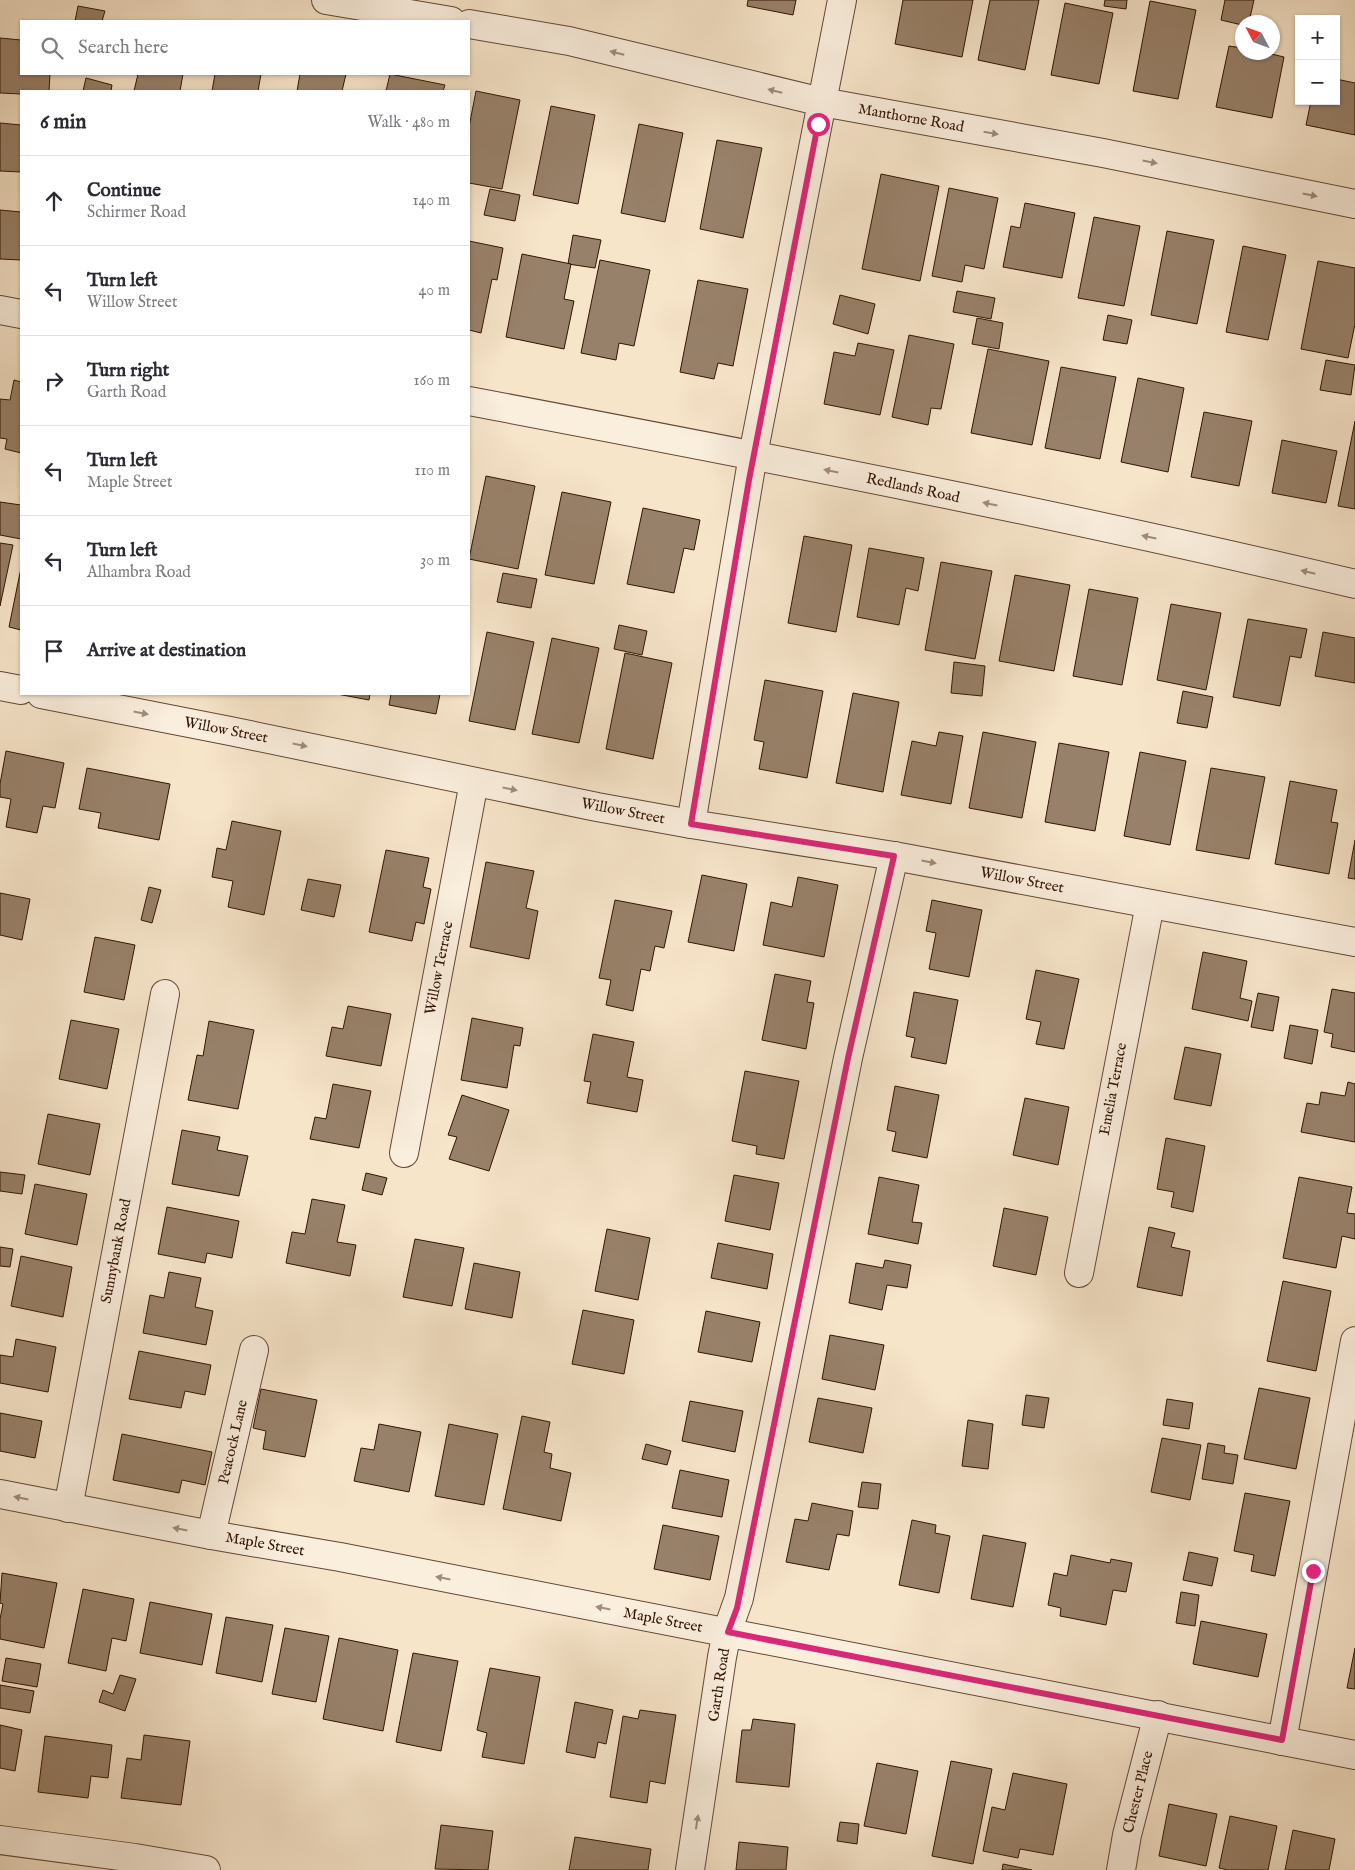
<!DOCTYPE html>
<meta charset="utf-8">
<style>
:root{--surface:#fff;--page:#f7f7f7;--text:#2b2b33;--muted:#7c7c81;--line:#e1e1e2}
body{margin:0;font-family:"IM FELL English",serif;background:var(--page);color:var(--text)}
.controls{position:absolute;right:15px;top:15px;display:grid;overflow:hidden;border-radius:0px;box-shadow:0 1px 4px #0004}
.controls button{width:45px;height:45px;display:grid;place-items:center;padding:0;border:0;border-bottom:1px solid var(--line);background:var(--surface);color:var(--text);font:25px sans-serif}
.compass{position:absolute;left:1235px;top:15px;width:45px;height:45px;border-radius:50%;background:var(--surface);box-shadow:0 1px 4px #0004;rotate:311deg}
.stop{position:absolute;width:15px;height:15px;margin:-11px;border:4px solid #db2777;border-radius:50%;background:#fff}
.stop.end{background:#db2777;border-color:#fff;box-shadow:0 1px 5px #0008}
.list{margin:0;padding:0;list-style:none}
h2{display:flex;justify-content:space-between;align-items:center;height:65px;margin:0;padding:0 20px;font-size:21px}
h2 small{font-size:16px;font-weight:400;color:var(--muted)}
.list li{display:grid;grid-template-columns:32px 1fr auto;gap:15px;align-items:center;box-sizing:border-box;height:90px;padding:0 20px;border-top:1px solid var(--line)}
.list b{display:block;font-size:19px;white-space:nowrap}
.list p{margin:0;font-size:16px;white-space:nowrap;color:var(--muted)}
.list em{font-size:16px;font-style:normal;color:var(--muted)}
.icon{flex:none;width:28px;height:28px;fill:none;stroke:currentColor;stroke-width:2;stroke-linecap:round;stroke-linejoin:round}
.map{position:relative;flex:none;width:1355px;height:1870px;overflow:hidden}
.search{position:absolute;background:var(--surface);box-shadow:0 1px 4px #0004;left:20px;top:20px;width:450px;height:55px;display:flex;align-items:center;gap:12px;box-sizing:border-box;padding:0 18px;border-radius:0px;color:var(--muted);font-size:19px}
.panel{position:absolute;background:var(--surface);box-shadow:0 1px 4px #0004;left:20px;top:90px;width:450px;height:605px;border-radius:0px}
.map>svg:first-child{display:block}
</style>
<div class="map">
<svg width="1355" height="1870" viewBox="0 0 1355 1870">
<rect width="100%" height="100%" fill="#f7e5ca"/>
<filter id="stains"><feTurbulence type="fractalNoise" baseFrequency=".004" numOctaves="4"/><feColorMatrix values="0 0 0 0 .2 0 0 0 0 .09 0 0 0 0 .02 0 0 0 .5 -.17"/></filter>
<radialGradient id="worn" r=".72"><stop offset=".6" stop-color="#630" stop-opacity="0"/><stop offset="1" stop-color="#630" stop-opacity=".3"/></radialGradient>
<!-- building -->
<g fill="#98816a" stroke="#321403">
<polygon points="748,0 796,0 793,15 747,6"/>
<polygon points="903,0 973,0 962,57 895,44"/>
<polygon points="990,0 1039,0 1025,70 978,60"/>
<polygon points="1105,0 1127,0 1126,9 1104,6"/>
<polygon points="1225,0 1254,0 1249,22 1242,22 1242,25 1221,20"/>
<polygon points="1150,1 1196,10 1178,99 1133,91"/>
<polygon points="1065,3 1113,13 1099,84 1051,75"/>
<polygon points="78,6 105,11 102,21 75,21"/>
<polygon points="0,38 21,40 21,74 50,74 49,91 21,91 21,94 0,93"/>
<polygon points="1229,46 1242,48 1242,52 1263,52 1284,57 1272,118 1216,107"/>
<polygon points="138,74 183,74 180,91 134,91"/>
<polygon points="215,74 261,74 258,91 212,91"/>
<polygon points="300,74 346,74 342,91 297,91"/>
<polygon points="390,74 445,85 443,91 386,91"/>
<polygon points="86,78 112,85 111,91 83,91"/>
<polygon points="1336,79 1355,83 1355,135 1306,125 1311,101 1336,101"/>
<polygon points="476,91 520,100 502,189 469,183 469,127"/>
<polygon points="551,106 595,115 578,204 533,195"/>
<polygon points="0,123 21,125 21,172 0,171"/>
<polygon points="639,124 683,133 665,222 621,213"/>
<polygon points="717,140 762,148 743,238 700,229"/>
<polygon points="881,174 939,186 920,281 862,269"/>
<polygon points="949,188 998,198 984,269 965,265 962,282 932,276"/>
<polygon points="490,189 520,195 515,221 484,215"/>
<polygon points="1025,203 1075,213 1062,278 1003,267 1011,226 1020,228"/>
<polygon points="0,210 21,212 21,260 0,259"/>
<polygon points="1094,217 1140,226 1124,306 1078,298"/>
<polygon points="1167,231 1214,240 1197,324 1151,315"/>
<polygon points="573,235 601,240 595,268 568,264"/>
<polygon points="469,241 503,248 497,280 492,279 481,333 469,330"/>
<polygon points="1243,246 1286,255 1268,340 1226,332"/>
<polygon points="522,254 571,264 564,299 574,301 564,349 506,337"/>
<polygon points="600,260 650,270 634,346 619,343 616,360 581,353"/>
<polygon points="1318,261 1355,268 1355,324 1348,358 1301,349"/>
<polygon points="698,280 748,289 733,366 718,363 714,379 680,372"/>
<polygon points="957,291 995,298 991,319 953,312"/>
<polygon points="840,295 875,304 868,334 833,324"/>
<polygon points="1108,315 1132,320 1127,344 1103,340"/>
<polygon points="977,318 1003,323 999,349 972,344"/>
<polygon points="909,335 954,344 941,409 931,408 928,425 892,417"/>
<polygon points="858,343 894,350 880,415 824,404 834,352 855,356"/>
<polygon points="988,349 1049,361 1032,445 971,433"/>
<polygon points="1326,360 1355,365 1351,395 1320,390"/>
<polygon points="1061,367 1116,377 1100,459 1045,448"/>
<polygon points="1138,378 1184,388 1168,472 1121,462"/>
<polygon points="14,380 21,382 21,453 5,449 7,439 0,438 0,399 10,400"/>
<polygon points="1204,412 1252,421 1239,486 1191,477"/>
<polygon points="1355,421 1355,509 1338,506"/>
<polygon points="1282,440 1337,451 1326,503 1272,493"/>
<polygon points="486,476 535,486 518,569 469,559"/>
<polygon points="562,492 611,502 594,584 545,575"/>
<polygon points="0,502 21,505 21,539 0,535"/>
<polygon points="643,508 700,520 694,550 684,548 674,593 627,584"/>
<polygon points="804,536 852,545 836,632 788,623"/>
<polygon points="0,543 13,545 0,606"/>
<polygon points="869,548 924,558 918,591 906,588 899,625 857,617"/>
<polygon points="941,562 992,571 975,659 925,650"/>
<polygon points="21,568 21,630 9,627"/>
<polygon points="503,573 537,579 531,608 497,602"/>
<polygon points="1015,575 1070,585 1054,671 999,661"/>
<polygon points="1089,589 1138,598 1122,685 1073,676"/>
<polygon points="1171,604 1221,613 1206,690 1157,680"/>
<polygon points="1248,619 1307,629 1301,658 1290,656 1280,706 1233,697"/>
<polygon points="619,625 647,631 642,655 614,649"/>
<polygon points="487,632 534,642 515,730 469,721"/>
<polygon points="1323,632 1355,638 1355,683 1315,676"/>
<polygon points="552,638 599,648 579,743 532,734"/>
<polygon points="625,653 672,663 653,759 606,749"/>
<polygon points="954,662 985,666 982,696 951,693"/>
<polygon points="765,680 823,691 807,778 759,769 764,742 754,740"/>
<polygon points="1183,691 1213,697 1207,728 1177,723"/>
<polygon points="853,693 899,702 883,792 836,783"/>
<polygon points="337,694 370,694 369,700"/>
<polygon points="391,694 440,694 436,714 389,705"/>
<polygon points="939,732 963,736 951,804 901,795 912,741 936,746"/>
<polygon points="983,732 1036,742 1022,818 969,808"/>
<polygon points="1059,743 1109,752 1095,831 1045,822"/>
<polygon points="6,751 64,763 55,808 43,806 37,833 6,827 11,799 0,797 0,784"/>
<polygon points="1140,752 1186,761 1170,845 1124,836"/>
<polygon points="87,768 170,784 159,840 98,828 101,813 79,809"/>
<polygon points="1211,768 1265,777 1249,859 1196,850"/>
<polygon points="1290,781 1337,790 1331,822 1338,823 1329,874 1275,864"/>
<polygon points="232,821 281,831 264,915 228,907 233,881 212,877 217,848 226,850"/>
<polygon points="1355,840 1355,879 1348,878"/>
<polygon points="386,850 429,858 423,887 431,889 424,924 416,922 412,941 369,932"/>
<polygon points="486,862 534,871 526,908 538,911 529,959 470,947"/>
<polygon points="702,875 747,884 734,951 688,942"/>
<polygon points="798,877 838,885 824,957 763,945 771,902 792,907"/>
<polygon points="308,879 341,885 334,917 301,910"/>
<polygon points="149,887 161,890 152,923 141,920"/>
<polygon points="0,893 30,899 22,940 0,935"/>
<polygon points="615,900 672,911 664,948 655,946 650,971 641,969 633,1011 606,1005 611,980 599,978"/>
<polygon points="932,900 982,910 969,977 929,969 936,933 926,931"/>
<polygon points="95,937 135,945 124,1000 84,992"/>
<polygon points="1203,952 1247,961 1240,998 1252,1001 1248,1021 1192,1009"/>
<polygon points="1036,970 1079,979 1064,1049 1036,1044 1041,1022 1026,1019"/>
<polygon points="775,974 811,981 807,1002 814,1003 806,1049 762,1040"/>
<polygon points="1332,989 1355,993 1355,1052 1331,1047 1333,1034 1324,1032"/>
<polygon points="914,992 958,1000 946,1064 911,1057 915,1038 906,1036"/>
<polygon points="1258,993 1279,997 1273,1031 1251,1027"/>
<polygon points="348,1006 391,1014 381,1066 326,1056 332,1027 343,1029"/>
<polygon points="472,1018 523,1028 520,1046 514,1045 507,1088 461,1080"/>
<polygon points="71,1020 119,1029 107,1089 59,1079"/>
<polygon points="209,1021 254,1030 238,1109 188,1100 197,1055 203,1056"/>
<polygon points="1290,1025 1318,1030 1312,1064 1284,1058"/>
<polygon points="593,1034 634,1042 627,1077 643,1080 637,1112 587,1103 591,1082 584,1081"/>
<polygon points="1185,1047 1221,1054 1211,1106 1174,1099"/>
<polygon points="745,1071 799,1081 784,1159 756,1154 757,1146 732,1141"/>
<polygon points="1348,1082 1355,1084 1355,1142 1301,1132 1307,1103 1319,1105 1321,1092 1345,1096"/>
<polygon points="333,1084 371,1091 359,1148 310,1139 315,1117 326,1119"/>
<polygon points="895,1086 939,1095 927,1158 892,1151 896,1132 887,1130"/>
<polygon points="462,1095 509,1110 489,1171 449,1159 457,1137 448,1135"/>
<polygon points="1025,1098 1069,1107 1058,1165 1013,1155"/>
<polygon points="48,1114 100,1124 90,1175 38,1164"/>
<polygon points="182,1130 220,1137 217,1150 248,1156 239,1196 172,1184"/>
<polygon points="1166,1138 1205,1146 1193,1212 1171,1207 1174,1192 1157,1189"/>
<polygon points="0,1172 25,1175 22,1194 0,1191"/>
<polygon points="366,1173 387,1178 382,1195 362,1190"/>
<polygon points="734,1175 779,1183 770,1230 725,1221"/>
<polygon points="879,1177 919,1185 912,1222 922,1223 918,1244 868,1234"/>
<polygon points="1299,1177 1352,1187 1347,1213 1355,1214 1355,1239 1342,1236 1336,1268 1283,1258"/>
<polygon points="35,1184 87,1194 77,1245 25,1234"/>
<polygon points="312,1199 345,1205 337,1242 356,1245 350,1276 286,1263 292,1232 305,1234"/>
<polygon points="167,1207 239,1221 232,1258 207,1253 205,1263 158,1254"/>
<polygon points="1004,1208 1048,1217 1036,1275 993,1266"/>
<polygon points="1149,1227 1175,1233 1171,1247 1190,1251 1182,1296 1137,1287"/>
<polygon points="607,1229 650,1238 638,1300 595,1291"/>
<polygon points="415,1239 464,1248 452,1306 403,1297"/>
<polygon points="718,1243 773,1254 767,1289 711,1278"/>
<polygon points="0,1247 13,1249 10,1267 0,1266"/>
<polygon points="21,1256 72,1267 63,1317 11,1306"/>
<polygon points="885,1260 911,1265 907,1288 887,1285 882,1310 849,1303 856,1263 883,1268"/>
<polygon points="474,1263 520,1272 512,1318 465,1309"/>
<polygon points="169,1272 201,1278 195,1307 213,1311 206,1345 143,1333 150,1295 164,1298"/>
<polygon points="1283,1281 1331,1291 1316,1371 1267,1361"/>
<polygon points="583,1310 634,1320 624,1374 572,1364"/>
<polygon points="706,1311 760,1322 752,1362 698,1352"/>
<polygon points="830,1335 884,1345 875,1390 822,1379"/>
<polygon points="16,1339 56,1347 48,1392 0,1383 0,1355 13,1357"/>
<polygon points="139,1351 211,1365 205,1395 185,1391 181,1408 129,1399"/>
<polygon points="1259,1388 1310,1398 1296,1469 1244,1459"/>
<polygon points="261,1389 317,1400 305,1457 263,1449 266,1431 253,1428"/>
<polygon points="1026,1395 1049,1398 1044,1428 1022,1425"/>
<polygon points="818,1398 872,1408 863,1453 809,1442"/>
<polygon points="1167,1399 1193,1403 1189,1429 1163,1425"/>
<polygon points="690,1401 743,1411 735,1452 682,1441"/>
<polygon points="0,1413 42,1421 35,1458 0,1451"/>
<polygon points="522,1416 550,1422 544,1452 552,1454 550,1468 571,1473 561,1521 503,1509"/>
<polygon points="968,1420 993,1424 988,1469 962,1466"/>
<polygon points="379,1424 421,1432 409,1492 354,1481 361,1448 374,1450"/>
<polygon points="449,1424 498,1434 484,1505 435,1496"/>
<polygon points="122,1434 212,1452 205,1485 182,1480 179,1493 113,1480"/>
<polygon points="1162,1438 1201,1445 1190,1500 1151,1492"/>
<polygon points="1208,1443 1225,1446 1224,1453 1238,1455 1233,1484 1202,1479"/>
<polygon points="646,1444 671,1451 667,1465 642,1459"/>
<polygon points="680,1470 729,1480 722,1517 672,1508"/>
<polygon points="862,1482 881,1484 878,1509 858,1507"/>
<polygon points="1245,1493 1290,1501 1275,1576 1251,1571 1254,1555 1234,1551"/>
<polygon points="812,1503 853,1511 849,1536 837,1534 829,1570 786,1562 795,1519 808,1521"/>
<polygon points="912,1520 936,1525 935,1533 950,1536 939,1593 899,1585"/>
<polygon points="663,1525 719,1536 710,1580 654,1569"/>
<polygon points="983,1535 1026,1543 1013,1607 971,1599"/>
<polygon points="1189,1552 1218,1558 1212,1586 1183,1580"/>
<polygon points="1071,1555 1110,1563 1111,1559 1132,1563 1126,1592 1113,1590 1106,1625 1060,1616 1061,1608 1048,1605 1054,1573 1067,1576"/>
<polygon points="2,1573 57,1583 44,1648 0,1639 0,1619 3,1604 0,1603"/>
<polygon points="83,1589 134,1599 126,1641 112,1638 106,1671 68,1663"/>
<polygon points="1181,1592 1199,1595 1195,1626 1176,1623"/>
<polygon points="150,1602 212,1614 202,1665 140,1653"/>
<polygon points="226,1617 273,1625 262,1682 216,1673"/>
<polygon points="1201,1621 1267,1634 1258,1677 1193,1664"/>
<polygon points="285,1628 329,1636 316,1702 272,1694"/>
<polygon points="339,1638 398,1650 383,1731 323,1719"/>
<polygon points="1355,1648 1355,1689 1347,1688"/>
<polygon points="413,1653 458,1661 441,1751 396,1742"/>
<polygon points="6,1658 41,1664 37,1687 2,1681"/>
<polygon points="490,1668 540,1677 524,1764 482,1757 487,1733 477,1730"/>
<polygon points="120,1675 136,1679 125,1711 99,1702 103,1690 113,1694"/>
<polygon points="0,1685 34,1691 30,1713 0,1708"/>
<polygon points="575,1702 613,1710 606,1744 598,1742 595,1758 566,1752"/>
<polygon points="640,1710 676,1715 665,1784 650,1781 647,1803 610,1797 623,1716 638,1719"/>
<polygon points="753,1719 795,1724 789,1787 736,1782 742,1730 751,1730"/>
<polygon points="0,1725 22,1730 15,1771 0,1768"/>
<polygon points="144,1735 190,1741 181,1805 121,1798 127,1758 141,1760"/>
<polygon points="45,1736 112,1745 108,1778 91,1776 88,1798 38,1792"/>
<polygon points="951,1761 992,1769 973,1864 932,1856"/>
<polygon points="877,1763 918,1771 906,1834 864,1826"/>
<polygon points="1013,1773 1067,1784 1053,1855 1020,1849 1018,1858 983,1851 992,1807 1005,1810"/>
<polygon points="1169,1804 1217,1814 1206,1866 1159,1856"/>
<polygon points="1230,1816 1277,1826 1268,1870 1228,1870 1219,1868"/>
<polygon points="840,1822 859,1824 857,1844 837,1841"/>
<polygon points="441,1825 493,1831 488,1870 435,1869"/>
<polygon points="1293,1830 1335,1839 1329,1870 1285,1870"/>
<polygon points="575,1837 651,1849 648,1870 569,1870"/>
<polygon points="739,1842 788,1847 786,1870 736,1870"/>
<polygon points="1003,1864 1032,1870 1002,1870"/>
</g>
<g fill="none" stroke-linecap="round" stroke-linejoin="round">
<defs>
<g id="minor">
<polyline points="326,0 451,21"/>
<polyline points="469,24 569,41 822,102 1103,153 1355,204"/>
<polyline points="0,310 21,314"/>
<path d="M469,401c296,56 592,113 886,183"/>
<polyline points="0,686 21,690"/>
<polyline points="41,694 230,731 597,807 691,824 894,856 1355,942"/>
<polyline points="691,824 753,455 842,0"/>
<polyline points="404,1153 474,782"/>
<polyline points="1079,1273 1150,904"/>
<polyline points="0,1494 211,1535 340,1557 1355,1755"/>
<polyline points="68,1508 165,994"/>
<polyline points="211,1535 254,1350"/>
<polyline points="1282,1741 1355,1341"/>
<polyline points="0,1840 135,1858 206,1870"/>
<polyline points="690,1870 722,1657 727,1632 739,1598 848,1058 894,856"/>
<polyline points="1121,1870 1127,1835 1158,1715"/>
</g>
</defs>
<!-- minor casing -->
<use href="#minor" stroke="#634835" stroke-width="30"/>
<!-- minor -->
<use href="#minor" stroke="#faeedd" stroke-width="28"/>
</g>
<!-- one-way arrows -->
<defs><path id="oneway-solid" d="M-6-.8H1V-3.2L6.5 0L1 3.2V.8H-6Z" transform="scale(1.25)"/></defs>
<g fill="#a08c7b">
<use href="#oneway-solid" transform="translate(617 53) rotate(-166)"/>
<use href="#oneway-solid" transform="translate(775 91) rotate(-166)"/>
<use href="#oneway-solid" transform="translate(991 133) rotate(10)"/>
<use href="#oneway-solid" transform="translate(1150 162) rotate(11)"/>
<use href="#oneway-solid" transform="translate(1310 195) rotate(11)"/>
<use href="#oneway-solid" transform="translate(831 471) rotate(-168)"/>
<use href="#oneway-solid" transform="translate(990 504) rotate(-168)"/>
<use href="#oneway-solid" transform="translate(1149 537) rotate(-168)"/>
<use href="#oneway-solid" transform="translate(1308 572) rotate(-167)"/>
<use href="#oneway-solid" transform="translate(141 713) rotate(11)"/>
<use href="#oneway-solid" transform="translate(300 745) rotate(12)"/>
<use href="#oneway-solid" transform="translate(510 789) rotate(11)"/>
<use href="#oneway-solid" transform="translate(929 862) rotate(11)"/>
<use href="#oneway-solid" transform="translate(21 1498) rotate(-168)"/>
<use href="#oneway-solid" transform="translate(180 1529) rotate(-169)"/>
<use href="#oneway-solid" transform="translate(443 1578) rotate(-169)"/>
<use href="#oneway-solid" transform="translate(603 1608) rotate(-169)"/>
<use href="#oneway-solid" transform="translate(697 1822) rotate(-81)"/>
</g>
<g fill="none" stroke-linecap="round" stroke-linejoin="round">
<!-- route -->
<polyline stroke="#db2777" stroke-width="6" points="818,124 749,480 691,824 894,856 848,1058 737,1608 728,1632 1282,1740 1313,1571"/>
</g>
<g text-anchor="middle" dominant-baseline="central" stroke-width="4" stroke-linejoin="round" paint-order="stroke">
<!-- street labels -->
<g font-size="15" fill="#321403" stroke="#faeedd">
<text transform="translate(911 118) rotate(10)">Manthorne Road</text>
<text transform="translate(913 488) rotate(12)">Redlands Road</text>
<text transform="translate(226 730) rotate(11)">Willow Street</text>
<text transform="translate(623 811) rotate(11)">Willow Street</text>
<text transform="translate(1022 880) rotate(11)">Willow Street</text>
<text transform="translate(439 968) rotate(-79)">Willow Terrace</text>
<text transform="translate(1113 1089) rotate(-79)">Emelia Terrace</text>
<text transform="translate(116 1251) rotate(-79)">Sunnybank Road</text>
<text transform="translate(233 1442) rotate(-77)">Peacock Lane</text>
<text transform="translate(265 1544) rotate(10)">Maple Street</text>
<text transform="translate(663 1620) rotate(11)">Maple Street</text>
<text transform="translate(719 1685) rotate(-81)">Garth Road</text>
<text transform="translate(1138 1792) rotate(-76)">Chester Place</text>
</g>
</g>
<rect width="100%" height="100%" filter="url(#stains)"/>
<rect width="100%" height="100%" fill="url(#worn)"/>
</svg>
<div class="controls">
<button>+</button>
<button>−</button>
</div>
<svg class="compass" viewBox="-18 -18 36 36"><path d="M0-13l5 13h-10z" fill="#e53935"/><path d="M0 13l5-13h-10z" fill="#7c7c81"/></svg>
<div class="stop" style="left:818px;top:124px"></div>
<div class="stop end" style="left:1313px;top:1571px"></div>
<div class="search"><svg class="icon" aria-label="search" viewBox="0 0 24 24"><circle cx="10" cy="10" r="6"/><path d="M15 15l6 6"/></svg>Search here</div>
<section class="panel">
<h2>6 min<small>Walk · 480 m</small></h2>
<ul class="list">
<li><svg class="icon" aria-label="ahead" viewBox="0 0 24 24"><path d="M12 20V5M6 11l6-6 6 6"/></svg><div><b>Continue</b><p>Schirmer Road</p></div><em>140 m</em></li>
<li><svg class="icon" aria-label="left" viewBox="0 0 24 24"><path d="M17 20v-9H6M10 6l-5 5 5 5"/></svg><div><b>Turn left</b><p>Willow Street</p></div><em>40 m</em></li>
<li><svg class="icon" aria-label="right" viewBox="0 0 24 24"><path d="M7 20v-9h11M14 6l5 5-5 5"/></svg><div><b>Turn right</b><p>Garth Road</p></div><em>160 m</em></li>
<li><svg class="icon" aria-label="left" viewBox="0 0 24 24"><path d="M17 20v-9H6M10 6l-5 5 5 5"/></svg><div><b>Turn left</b><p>Maple Street</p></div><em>110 m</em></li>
<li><svg class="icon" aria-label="left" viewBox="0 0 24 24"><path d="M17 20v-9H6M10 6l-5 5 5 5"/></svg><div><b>Turn left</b><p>Alhambra Road</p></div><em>30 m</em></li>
<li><svg class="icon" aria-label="arrive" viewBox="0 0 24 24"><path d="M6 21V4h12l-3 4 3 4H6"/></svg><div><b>Arrive at destination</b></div></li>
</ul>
</section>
</div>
